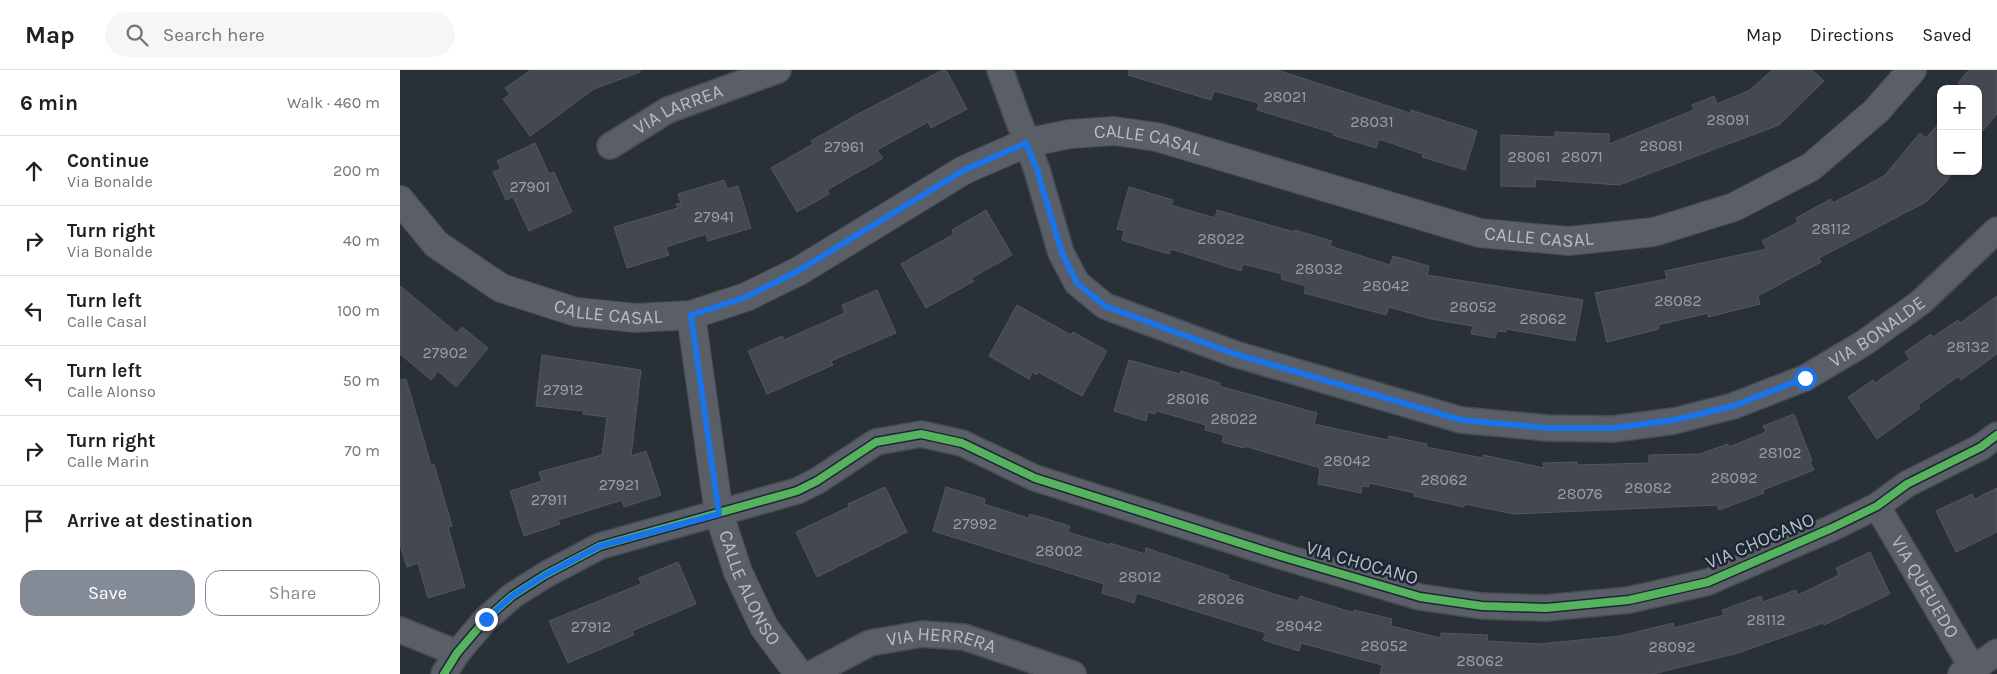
<!DOCTYPE html>
<meta charset="utf-8">
<style>
:root{--surface:#fff;--page:#f6f6f6;--text:#202124;--muted:#757577;--line:#e0e0e0;--accent:#848b96}
body{margin:0;font-family:Karla,sans-serif;background:var(--page);color:var(--text)}
.controls{position:absolute;right:15px;top:15px;display:grid;overflow:hidden;border-radius:10px;box-shadow:0 1px 4px #0004}
.controls button{width:45px;height:45px;display:grid;place-items:center;padding:0;border:0;border-bottom:1px solid var(--line);background:var(--surface);color:var(--text);font:25px sans-serif}
.stop{position:absolute;width:15px;height:15px;margin:-11px;border:4px solid #1a73e8;border-radius:50%;background:#fff}
.stop.end{background:#1a73e8;border-color:#fff;box-shadow:0 1px 5px #0008}
.list{margin:0;padding:0;list-style:none}
h2{display:flex;justify-content:space-between;align-items:center;height:65px;margin:0;padding:0 20px;font-size:21px}
h2 small{font-size:16px;font-weight:400;color:var(--muted)}
.list li{display:grid;grid-template-columns:32px 1fr auto;gap:15px;align-items:center;box-sizing:border-box;height:70px;padding:0 20px;border-top:1px solid var(--line)}
.list b{display:block;font-size:19px;white-space:nowrap}
.list p{margin:0;font-size:16px;white-space:nowrap;color:var(--muted)}
.list em{font-size:16px;font-style:normal;color:var(--muted)}
.actions{display:flex;gap:10px;padding:15px 20px}
.actions a{flex:1;padding:11px 0;border:1px solid var(--accent);border-radius:15px;text-align:center;font-size:18px;color:var(--accent)}
.actions .main{background:var(--accent);color:#fff}
.icon{flex:none;width:28px;height:28px;fill:none;stroke:currentColor;stroke-width:2;stroke-linecap:round;stroke-linejoin:round}
.map{position:relative;flex:none;width:1597px;height:604px;overflow:hidden}
header{display:flex;align-items:center;gap:30px;box-sizing:border-box;height:70px;padding:0 25px;background:var(--surface);border-bottom:1px solid var(--line)}
header strong{font-size:24px}
nav{display:flex;gap:28px;margin-inline-start:auto;font-size:18px}
.search{width:350px;height:45px;background:var(--page);display:flex;align-items:center;gap:12px;box-sizing:border-box;padding:0 18px;border-radius:28px;color:var(--muted);font-size:19px}
main{display:flex}
aside{flex:1;background:var(--surface)}
.map>svg:first-child{display:block}
</style>
<header>
<strong>Map</strong>
<div class="search"><svg class="icon" aria-label="search" viewBox="0 0 24 24"><circle cx="10" cy="10" r="6"/><path d="M15 15l6 6"/></svg>Search here</div>
<nav><a>Map</a><a>Directions</a><a>Saved</a></nav>
</header>
<main>
<aside>
<h2>6 min<small>Walk · 460 m</small></h2>
<ul class="list">
<li><svg class="icon" aria-label="ahead" viewBox="0 0 24 24"><path d="M12 20V5M6 11l6-6 6 6"/></svg><div><b>Continue</b><p>Via Bonalde</p></div><em>200 m</em></li>
<li><svg class="icon" aria-label="right" viewBox="0 0 24 24"><path d="M7 20v-9h11M14 6l5 5-5 5"/></svg><div><b>Turn right</b><p>Via Bonalde</p></div><em>40 m</em></li>
<li><svg class="icon" aria-label="left" viewBox="0 0 24 24"><path d="M17 20v-9H6M10 6l-5 5 5 5"/></svg><div><b>Turn left</b><p>Calle Casal</p></div><em>100 m</em></li>
<li><svg class="icon" aria-label="left" viewBox="0 0 24 24"><path d="M17 20v-9H6M10 6l-5 5 5 5"/></svg><div><b>Turn left</b><p>Calle Alonso</p></div><em>50 m</em></li>
<li><svg class="icon" aria-label="right" viewBox="0 0 24 24"><path d="M7 20v-9h11M14 6l5 5-5 5"/></svg><div><b>Turn right</b><p>Calle Marin</p></div><em>70 m</em></li>
<li><svg class="icon" aria-label="arrive" viewBox="0 0 24 24"><path d="M6 21V4h12l-3 4 3 4H6"/></svg><div><b>Arrive at destination</b></div></li>
</ul>
<div class="actions"><a class="main">Save</a><a>Share</a></div>
</aside>
<div class="map">
<svg width="1597" height="604" viewBox="0 0 1597 604">
<rect width="100%" height="100%" fill="#2a3038"/>
<!-- building -->
<g fill="#444950" stroke="#52575f">
<polygon points="131,0 240,0 240,2 194,19 130,66 103,29 110,24 105,18"/>
<polygon points="543,0 546,0 567,39 531,58 528,52 477,80 483,88 427,120 429,124 397,142 371,98 413,74 411,71 456,45"/>
<polygon points="729,0 877,0 1010,43 1011,40 1077,61 1065,100 1022,87 1023,84 979,69 976,78 933,65 934,63 857,40 859,33 814,21 811,30 728,5"/>
<polygon points="1372,0 1412,0 1424,11 1379,55 1219,115 1136,109 1135,117 1101,116 1101,65 1155,67 1155,62 1209,64 1209,74 1294,40 1292,35 1314,26 1317,34 1350,20"/>
<polygon points="1569,0 1597,0 1597,44 1578,66 1578,19 1564,19 1558,13"/>
<polygon points="1541,51 1541,101 1553,101 1546,112 1526,132 1419,188 1421,192 1358,226 1360,234 1308,247 1308,243 1258,255 1259,259 1207,272 1195,223 1267,209 1265,201 1367,179 1362,171 1398,152 1396,148 1431,129 1433,133 1484,106 1520,63 1526,68"/>
<polygon points="135,73 149,104 154,102 172,142 129,161 113,127 106,130 93,102 101,99 97,91"/>
<polygon points="324,110 327,119 338,116 351,158 308,171 306,164 266,177 269,185 227,198 214,157 278,138 276,134 281,133 278,124"/>
<polygon points="729,117 773,130 771,135 815,148 817,140 894,162 895,160 932,171 930,176 990,195 993,186 1029,196 1027,205 1183,230 1175,271 1106,259 1106,262 1097,261 1095,268 1071,264 1073,256 1031,249 989,237 986,245 904,223 906,216 881,209 882,204 843,194 841,201 771,179 769,184 722,170 724,161 717,159"/>
<polygon points="586,140 612,185 570,209 574,211 526,238 501,194 554,164 552,160"/>
<polygon points="0,216 57,263 62,257 88,278 56,317 38,301 31,310 0,284"/>
<polygon points="477,220 496,263 431,291 433,295 367,324 348,281 382,266 384,270 445,243 442,235"/>
<polygon points="1597,226 1597,284 1561,310 1559,306 1518,335 1520,338 1477,369 1448,327 1473,310 1475,313 1510,289 1505,282 1531,264 1533,267 1558,250 1560,253"/>
<polygon points="617,235 671,265 673,262 707,281 682,326 638,302 637,305 632,302 629,309 589,286"/>
<polygon points="142,285 241,300 231,386 246,381 261,425 224,437 222,430 158,450 160,454 124,466 110,421 142,411 139,402 202,385 207,347 183,344 184,341 136,336"/>
<polygon points="729,290 780,304 781,301 820,313 819,316 917,343 914,354 988,370 989,366 1027,374 1026,377 1083,388 1083,385 1144,398 1143,393 1177,392 1177,395 1249,393 1249,385 1300,384 1328,374 1329,377 1366,362 1363,356 1394,344 1412,391 1410,392 1414,400 1363,420 1364,423 1319,440 1317,435 1114,444 1065,434 1064,437 1014,426 1015,423 969,413 969,417 962,416 961,423 918,414 920,398 844,376 844,378 822,372 824,365 805,360 806,355 757,341 755,344 748,342 746,351 714,341"/>
<polygon points="6,309 31,395 34,394 52,456 48,457 65,517 28,528 18,493 7,497 0,475 0,310"/>
<polygon points="485,417 507,462 417,507 396,462 449,437 448,434"/>
<polygon points="546,417 585,429 584,434 628,448 630,444 670,456 668,462 710,475 710,473 745,484 746,478 829,506 828,509 871,523 898,531 900,526 954,543 954,540 992,549 991,556 1041,568 1041,563 1088,565 1087,571 1139,574 1220,566 1273,553 1274,558 1324,545 1322,540 1361,526 1363,532 1396,520 1398,525 1439,505 1436,498 1470,482 1490,524 1424,555 1423,553 1338,583 1253,604 980,604 982,595 901,573 899,581 863,570 866,563 737,523 734,533 702,523 704,514 533,461"/>
<polygon points="1597,418 1597,462 1556,482 1536,441 1572,424 1575,429"/>
<polygon points="278,492 296,534 232,561 234,565 168,593 149,551 241,514 239,508"/>
</g>
<g fill="none" stroke-linecap="round" stroke-linejoin="round">
<defs>
<g id="minor">
<path id="s1" d="M600,0l37,100 24,83 16,30 28,23 130,48 226,66 87,8 65,1 61,-8 59,-15 72,-28 59,-35 57,-41 76,-72"/>
<path id="s2" d="M210,76l58,-36 110,-40"/>
<path id="s3" d="M1477,436l96,163"/>
<polyline points="0,560 57,583"/>
<polyline points="44,604 57,583 86,549 112,526 145,505 200,476 397,421 417,411 476,372 521,364 562,373 635,408 884,487 1020,527 1082,536 1146,538 1229,530 1308,512 1432,458 1477,436 1507,414 1581,377 1597,365"/>
<path id="s4" d="M411,604l59,-31 52,-9 42,3 109,37"/>
<polyline points="1561,604 1573,599 1597,582"/>
</g>
<g id="tertiary">
<path id="s5" d="M0,130l36,44 65,44 75,24 60,6 55,-3 55,-18 53,-26 165,-101 62,-27 44,-9 44,-3 43,6 323,96 89,8 85,-9 80,-25 77,-40 65,-56 36,-41"/>
<path id="s6" d="M291,245l28,199 19,58 26,55 35,47"/>
</g>
</defs>
<!-- minor casing -->
<use href="#minor" stroke="#484c53" stroke-width="28"/>
<!-- tertiary casing -->
<use href="#tertiary" stroke="#484c53" stroke-width="30"/>
<!-- minor -->
<use href="#minor" stroke="#5a5e66" stroke-width="25"/>
<!-- tertiary -->
<use href="#tertiary" stroke="#5a5e66" stroke-width="28"/>
<defs>
<polyline id="cycleway" points="44,604 57,583 86,549 112,526 145,505 200,476 397,421 417,411 476,372 521,364 562,373 635,408 884,487 1020,527 1082,536 1146,538 1229,530 1308,512 1432,458 1477,436 1507,414 1581,377 1597,365"/>
</defs>
<!-- cycleway casing -->
<use href="#cycleway" stroke="#1d2633" stroke-width="11"/>
<!-- cycleway -->
<use href="#cycleway" stroke="#56b35d" stroke-width="8"/>
</g>
<g fill="none" stroke-linecap="round" stroke-linejoin="round">
<!-- route -->
<polyline stroke="#1a73e8" stroke-width="6" points="86,549 112,526 145,505 200,476 319,444 291,245 346,227 398,201 564,100 626,73 637,100 662,183 677,213 705,236 835,284 1061,350 1148,358 1213,358 1274,350 1333,336 1405,308"/>
</g>
<g text-anchor="middle" dominant-baseline="central" stroke-width="5" stroke-linejoin="round" paint-order="stroke">
<!-- number labels -->
<g font-size="16" fill="#989fab">
<text x="885" y="26">28021</text>
<text x="1328" y="49">28091</text>
<text x="972" y="51">28031</text>
<text x="1261" y="75">28081</text>
<text x="444" y="76">27961</text>
<text x="1129" y="86">28061</text>
<text x="1182" y="86">28071</text>
<text x="130" y="116">27901</text>
<text x="314" y="146">27941</text>
<text x="1431" y="158">28112</text>
<text x="821" y="168">28022</text>
<text x="919" y="198">28032</text>
<text x="986" y="215">28042</text>
<text x="1278" y="230">28082</text>
<text x="1073" y="236">28052</text>
<text x="1143" y="248">28062</text>
<text x="1568" y="276">28132</text>
<text x="45" y="282">27902</text>
<text x="163" y="319">27912</text>
<text x="788" y="328">28016</text>
<text x="834" y="348">28022</text>
<text x="1380" y="382">28102</text>
<text x="947" y="390">28042</text>
<text x="1334" y="407">28092</text>
<text x="1044" y="409">28062</text>
<text x="219" y="414">27921</text>
<text x="1248" y="417">28082</text>
<text x="1180" y="423">28076</text>
<text x="149" y="429">27911</text>
<text x="575" y="453">27992</text>
<text x="659" y="480">28002</text>
<text x="740" y="506">28012</text>
<text x="821" y="528">28026</text>
<text x="1366" y="549">28112</text>
<text x="899" y="555">28042</text>
<text x="191" y="556">27912</text>
<text x="984" y="575">28052</text>
<text x="1272" y="576">28092</text>
<text x="1080" y="590">28062</text>
</g>
<!-- street labels -->
<g font-size="19" fill="#b4bcc9" stroke="#1d2633">
<text stroke="none"><textPath href="#s2" startOffset="78">VIA LARREA</textPath></text>
<text stroke="none"><textPath href="#s5" startOffset="831">CALLE CASAL</textPath></text>
<text stroke="none"><textPath href="#s5" startOffset="1236">CALLE CASAL</textPath></text>
<text stroke="none"><textPath href="#s5" startOffset="246">CALLE CASAL</textPath></text>
<text stroke="none"><textPath href="#s1" startOffset="1075">VIA BONALDE</textPath></text>
<text transform="translate(1360 471) rotate(-23)">VIA CHOCANO</text>
<text transform="translate(962 493) rotate(16)">VIA CHOCANO</text>
<text stroke="none"><textPath href="#s6" startOffset="281">CALLE ALONSO</textPath></text>
<text stroke="none"><textPath href="#s3" startOffset="94">VIA QUEUEDO</textPath></text>
<text stroke="none"><textPath href="#s4" startOffset="139">VIA HERRERA</textPath></text>
</g>
</g>
</svg>
<div class="controls">
<button>+</button>
<button>−</button>
</div>
<div class="stop" style="left:1405px;top:308px"></div>
<div class="stop end" style="left:86px;top:549px"></div>
</div>
</main>
